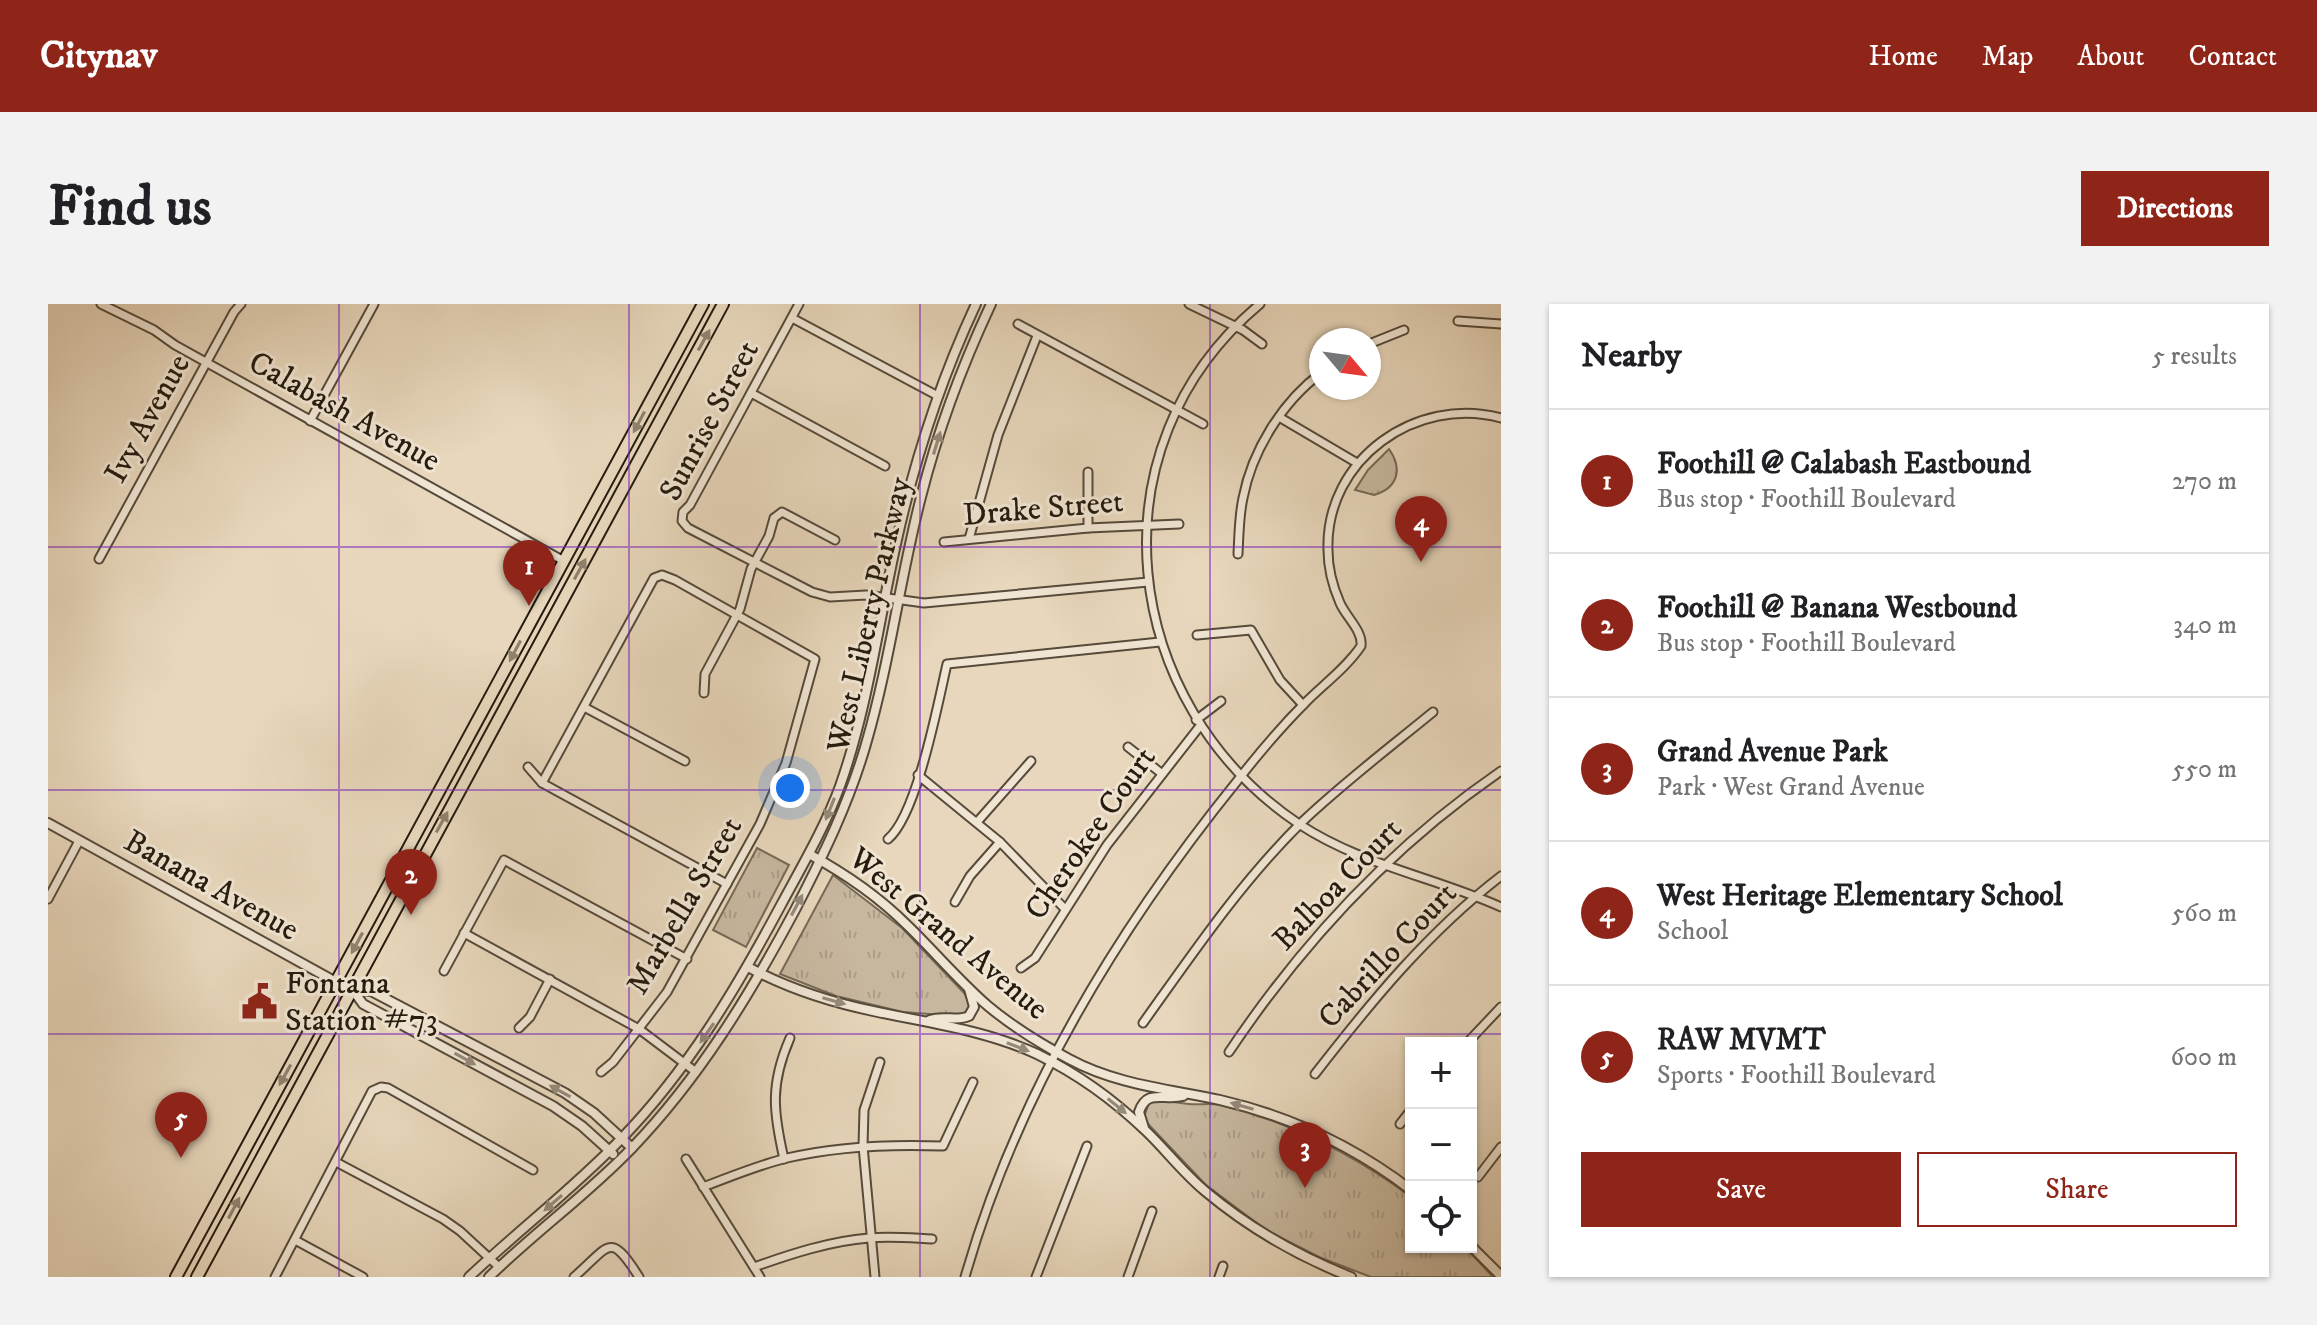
<!DOCTYPE html>
<meta charset="utf-8">
<style>
:root{--surface:#fff;--page:#f2f2f2;--text:#202124;--muted:#757577;--line:#e0e0e0;--accent:#8f2418}
body{margin:0;font-family:"IM FELL DW Pica",serif;background:var(--page);color:var(--text)}
.controls{position:absolute;right:24px;bottom:24px;display:grid;overflow:hidden;border-radius:0px;box-shadow:0 2px 6px #0004}
.controls button{width:72px;height:72px;display:grid;place-items:center;padding:0;border:0;border-bottom:2px solid var(--line);background:var(--surface);color:var(--text);font:40px sans-serif}
.compass{position:absolute;left:1261px;top:24px;width:72px;height:72px;border-radius:50%;background:var(--surface);box-shadow:0 2px 6px #0004;rotate:119deg}
.you{position:absolute;left:742px;top:484px;width:28px;height:28px;margin:-20px;border:6px solid #fff;border-radius:50%;background:#1a73e8;box-shadow:0 0 0 12px #1a73e833}
.badge{display:grid;place-items:center;width:52px;height:52px;border-radius:50%;background:var(--accent);color:#fff;font-size:26px;font-weight:700}
.pin{position:absolute;translate:-50% -66px;filter:drop-shadow(0 2px 4px #0008)}
.pin::after{content:'';position:absolute;top:42px;width:28px;height:24px;background:inherit;clip-path:polygon(0 0,100% 0,50% 100%)}
.list{margin:0;padding:0;list-style:none}
h2{display:flex;justify-content:space-between;align-items:center;height:104px;margin:0;padding:0 32px;font-size:34px}
h2 small{font-size:26px;font-weight:400;color:var(--muted)}
.list li{display:grid;grid-template-columns:52px 1fr auto;gap:24px;align-items:center;box-sizing:border-box;height:144px;padding:0 32px;border-top:2px solid var(--line)}
.list b{display:block;font-size:30px;white-space:nowrap}
.list p{margin:0;font-size:26px;white-space:nowrap;color:var(--muted)}
.list em{font-size:26px;font-style:normal;color:var(--muted)}
.actions{display:flex;gap:16px;padding:24px 32px}
.actions a{flex:1;padding:18px 0;border:2px solid var(--accent);border-radius:0px;text-align:center;font-size:28px;color:var(--accent)}
.actions .main{background:var(--accent);color:#fff}
.icon{flex:none;width:44px;height:44px;fill:none;stroke:currentColor;stroke-width:2;stroke-linecap:round;stroke-linejoin:round}
.map{position:relative;flex:none;width:1453px;height:973px;overflow:hidden;border-radius:0px}
header{display:flex;align-items:center;gap:48px;box-sizing:border-box;height:112px;padding:0 40px;background:var(--accent);color:#fff}
header strong{font-size:38px}
nav{display:flex;gap:44px;margin-inline-start:auto;font-size:28px}
.intro{display:flex;align-items:center;justify-content:space-between;box-sizing:border-box;height:192px;padding:0 48px}
h1{margin:0;font-size:56px}
.button{padding:20px 36px;border-radius:0px;background:var(--accent);color:#fff;font-size:28px;font-weight:700}
main{display:flex;gap:48px;padding:0 48px}
aside{flex:1;background:var(--surface);border-radius:0px;box-shadow:0 2px 6px #0004}
.map>svg:first-child{display:block}
</style>
<header>
<strong>Citynav</strong>
<nav><a>Home</a><a>Map</a><a>About</a><a>Contact</a></nav>
</header>
<div class="intro"><h1>Find us</h1><a class="button">Directions</a></div>
<main>
<div class="map">
<svg width="1453" height="973" viewBox="0 0 1453 973">
<defs>
<pattern id="park-tufts" width="24" height="20" patternUnits="userSpaceOnUse" patternTransform="scale(2)"><rect width="24" height="20" fill="#c7b79e"/><path d="M3 7l-1-3M5 7V3M7 7l1-3M15 17l-1-3M17 17v-4M19 17l1-3" fill="none" stroke="#ab9d87"/></pattern>
</defs>
<rect width="100%" height="100%" fill="#e8d7bc"/>
<filter id="stains"><feTurbulence type="fractalNoise" baseFrequency=".0025" numOctaves="4"/><feColorMatrix values="0 0 0 0 .2 0 0 0 0 .09 0 0 0 0 .02 0 0 0 .5 -.17"/></filter>
<radialGradient id="worn" r=".72"><stop offset=".6" stop-color="#630" stop-opacity="0"/><stop offset="1" stop-color="#630" stop-opacity=".3"/></radialGradient>
<!-- park -->
<g fill="url(#park-tufts)" stroke="#766956" stroke-width="2">
<path d="M1341,145c14,20 9,39 -15,46l-19,-5 13,-20z"/>
<polygon points="709,544 741,561 698,643 665,626"/>
<polygon points="785,571 854,624 919,692 922,701 917,709 907,712 855,708 788,692 732,670"/>
<path d="M1110,795c10,2 21,4 31,5 11,1 21,-1 31,1 71,17 133,49 191,92v50h54l28,30h-122l-52,-20 -53,-27 -60,-45 -57,-60 -5,-8 5,-14z"/>
</g>
<g fill="none" stroke-linecap="round" stroke-linejoin="round">
<defs>
<g id="minor">
<polyline points="53,0 106,26 127,41 516,257"/>
<polyline points="751,0 642,201 635,208 634,217 640,224 764,288 782,293 818,291 876,299 1100,278"/>
<polyline points="1141,0 1195,26 1214,40"/>
<path d="M1212,0c-172,143 -140,400 39,520 62,41 135,53 202,83"/>
<polyline points="744,14 890,92"/>
<polyline points="1410,17 1453,20"/>
<polyline points="970,20 1155,120"/>
<polyline points="1321,40 1356,26"/>
<polyline points="703,89 837,162"/>
<polyline points="1231,113 1309,159"/>
<polyline points="262,117 326,0"/>
<polyline points="1040,224 1040,168"/>
<polyline points="921,235 950,131 989,32"/>
<polyline points="896,238 1040,224 1131,220"/>
<path d="M1190,250c1,-19 1,-38 5,-56 9,-47 39,-96 78,-125"/>
<polyline points="51,255 186,8 193,0"/>
<polyline points="1149,331 1203,326 1232,376 1255,401"/>
<polyline points="656,389 657,370 692,305 703,265 721,232 726,214 734,208 787,236"/>
<polyline points="536,403 637,457"/>
<polyline points="1148,416 1173,397"/>
<polyline points="1080,443 1113,469"/>
<polyline points="480,463 494,479 679,580"/>
<polyline points="870,471 952,538 1017,605"/>
<polyline points="494,479 606,274 614,271 627,276 767,355 738,459 712,520 619,688 565,758 553,768"/>
<polyline points="930,517 983,457"/>
<path d="M840,535c29,-24 50,-136 59,-175l213,-22"/>
<polyline points="0,595 31,537"/>
<polyline points="907,598 922,572 952,538"/>
<polyline points="416,629 591,725 648,768"/>
<polyline points="973,664 987,654 1059,541 1152,422"/>
<polyline points="396,667 456,556 639,655"/>
<path d="M1095,719c50,-70 98,-141 159,-201 41,-39 87,-74 131,-110"/>
<polyline points="471,724 482,713 502,675"/>
<polyline points="1419,739 1453,703"/>
<path d="M1181,748c73,-109 163,-206 272,-281"/>
<path d="M1267,770c56,-72 113,-142 186,-198"/>
<polyline points="1352,820 1363,806"/>
<polyline points="638,855 712,973"/>
<path d="M736,855c-11,-48 -14,-75 6,-121"/>
<polyline points="288,858 395,915 412,927 451,963"/>
<polyline points="1430,873 1453,843"/>
<path d="M655,883c27,-10 55,-22 84,-29 51,-12 103,-14 156,-12l30,-64"/>
<polyline points="247,936 315,973"/>
<path d="M706,963c37,-13 76,-26 115,-29 21,-2 42,0 63,1"/>
<polyline points="227,973 324,787 333,783 340,784 485,866"/>
<path d="M526,973c36,-31 35,-47 65,0"/>
<polyline points="827,973 815,842 816,806 832,758"/>
<path d="M917,973c52,-183 154,-350 273,-497 21,-27 44,-54 68,-78 18,-18 41,-35 55,-56 2,-15 -15,-29 -21,-43 -7,-16 -12,-36 -12,-53 -3,-91 89,-155 173,-132"/>
<polyline points="988,973 1039,842"/>
<polyline points="1080,973 1104,907"/>
<polyline points="1171,973 1175,962"/>
</g>
<g id="tertiary">
<polyline points="0,519 288,678 304,685 323,687 517,789 546,809 584,844"/>
<path d="M761,550c35,19 69,42 98,71 27,26 52,56 81,81 24,20 53,38 81,53 48,26 100,30 151,41 69,16 135,47 191,90"/>
<path d="M700,663c39,21 82,35 125,44 56,12 112,19 164,43 39,19 78,47 109,77 20,19 37,42 59,60 44,37 93,65 146,86"/>
<polyline points="304,685 315,700 505,802 534,822 565,850"/>
<path d="M882,716c13,-5 27,2 39,-4l5,-9 -5,-18"/>
<path d="M1096,824l-5,-16c8,-24 25,-11 44,-16"/>
<polyline points="1423,942 1453,972"/>
<path d="M421,973c50,-47 105,-89 152,-138 67,-69 115,-150 160,-234 21,-39 44,-78 59,-119 28,-79 38,-161 56,-242 18,-82 44,-163 80,-240"/>
<path d="M441,973c46,-45 99,-83 143,-129 68,-71 117,-152 163,-238 28,-54 54,-107 71,-166 24,-82 34,-166 55,-247 17,-67 41,-131 70,-193"/>
</g>
<g id="primary">
<polyline points="128,973 655,0"/>
<polyline points="149,973 675,0"/>
</g>
</defs>
<!-- minor casing -->
<use href="#minor" stroke="#564a3a" stroke-width="11"/>
<!-- tertiary casing -->
<use href="#tertiary" stroke="#564a3a" stroke-width="12"/>
<!-- primary casing -->
<use href="#primary" stroke="#251b0e" stroke-width="14"/>
<!-- minor -->
<use href="#minor" stroke="#f0e5d3" stroke-width="7"/>
<!-- tertiary -->
<use href="#tertiary" stroke="#f0e5d3" stroke-width="8"/>
<!-- primary -->
<use href="#primary" stroke="#e8d7bc" stroke-width="10"/>
</g>
<!-- one-way arrows -->
<defs><path id="oneway-solid" d="M-6-.8H1V-3.2L6.5 0L1 3.2V.8H-6Z" transform="scale(2)"/></defs>
<g fill="#90826e">
<use href="#oneway-solid" transform="translate(656 36) rotate(-61)"/>
<use href="#oneway-solid" transform="translate(591 118) rotate(118)"/>
<use href="#oneway-solid" transform="translate(532 265) rotate(-61)"/>
<use href="#oneway-solid" transform="translate(467 347) rotate(118)"/>
<use href="#oneway-solid" transform="translate(394 518) rotate(-61)"/>
<use href="#oneway-solid" transform="translate(309 639) rotate(118)"/>
<use href="#oneway-solid" transform="translate(237 771) rotate(119)"/>
<use href="#oneway-solid" transform="translate(186 904) rotate(-62)"/>
</g>
<g fill="#958a7a">
<use href="#oneway-solid" transform="translate(889 139) rotate(-73)"/>
<use href="#oneway-solid" transform="translate(782 505) rotate(112)"/>
<use href="#oneway-solid" transform="translate(749 601) rotate(-62)"/>
<use href="#oneway-solid" transform="translate(786 697) rotate(16)"/>
<use href="#oneway-solid" transform="translate(659 729) rotate(125)"/>
<use href="#oneway-solid" transform="translate(970 743) rotate(21)"/>
<use href="#oneway-solid" transform="translate(417 755) rotate(29)"/>
<use href="#oneway-solid" transform="translate(512 787) rotate(-151)"/>
<use href="#oneway-solid" transform="translate(1069 802) rotate(39)"/>
<use href="#oneway-solid" transform="translate(1194 802) rotate(-164)"/>
<use href="#oneway-solid" transform="translate(505 899) rotate(139)"/>
</g>
<!-- grid -->
<path fill="none" stroke="#7b2cbf" stroke-width="2" stroke-opacity="0.55" d="M291,0v973M581,0v973M872,0v973M1162,0v973M0,243h1453M0,486h1453M0,730h1453"/>
<!-- icons -->
<defs>
<symbol id="civic-bare" viewBox="-9 -9 18 18"><path d="M-.6-6.5H3V-4.5H.6V-3L4-1V1h2V6H-6V1h2V-1L-.6-3ZM-1.2 2.5V6h2.4V2.5Z" fill="#8f2418" stroke="#f0e5d3" stroke-width="2.5" paint-order="stroke"/></symbol>
</defs>
<g fill-rule="evenodd">
<use href="#civic-bare" x="186" y="672" width="51" height="51"/>
</g>
<g text-anchor="middle" dominant-baseline="central" stroke-width="6" stroke-linejoin="round" paint-order="stroke">
<!-- street labels -->
<g font-size="32" fill="#251b0e" stroke="#f0e5d3">
<text transform="translate(296 108) rotate(29)">Calabash Avenue</text>
<text transform="translate(100 115) rotate(-61)">Ivy Avenue</text>
<text transform="translate(662 117) rotate(-62)">Sunrise Street</text>
<text transform="translate(995 205) rotate(-5)">Drake Street</text>
<text transform="translate(822 311) rotate(-77)">West Liberty Parkway</text>
<text transform="translate(1043 530) rotate(-55)">Cherokee Court</text>
<text transform="translate(1290 581) rotate(-46)">Balboa Court</text>
<text transform="translate(163 582) rotate(29)">Banana Avenue</text>
<text transform="translate(637 602) rotate(-60)">Marbella Street</text>
<text transform="translate(900 630) rotate(40)">West Grand Avenue</text>
<text transform="translate(1340 652) rotate(-47)">Cabrillo Court</text>
</g>
<!-- poi labels -->
<g font-size="32" fill="#251b0e" stroke="#f0e5d3" text-anchor="start">
<text x="237" y="680">Fontana<tspan x="237" dy="37">Station #73</tspan></text>
</g>
</g>
<rect width="100%" height="100%" filter="url(#stains)"/>
<rect width="100%" height="100%" fill="url(#worn)"/>
</svg>
<div class="controls">
<button>+</button>
<button>−</button>
<button><svg class="icon" aria-label="locate" viewBox="0 0 24 24"><circle cx="12" cy="12" r="6"/><path d="M12 2v4M12 18v4M2 12h4M18 12h4"/></svg></button>
</div>
<svg class="compass" viewBox="-18 -18 36 36"><path d="M0-13l5 13h-10z" fill="#e53935"/><path d="M0 13l5-13h-10z" fill="#757577"/></svg>
<div class="you"></div>
<div class="pin badge" style="left:481px;top:302px">1</div>
<div class="pin badge" style="left:363px;top:611px">2</div>
<div class="pin badge" style="left:1257px;top:884px">3</div>
<div class="pin badge" style="left:1373px;top:258px">4</div>
<div class="pin badge" style="left:133px;top:854px">5</div>
</div>
<aside>
<h2>Nearby<small>5 results</small></h2>
<ul class="list">
<li><span class="badge">1</span><div><b>Foothill @ Calabash Eastbound</b><p>Bus stop · Foothill Boulevard</p></div><em>270 m</em></li>
<li><span class="badge">2</span><div><b>Foothill @ Banana Westbound</b><p>Bus stop · Foothill Boulevard</p></div><em>340 m</em></li>
<li><span class="badge">3</span><div><b>Grand Avenue Park</b><p>Park · West Grand Avenue</p></div><em>550 m</em></li>
<li><span class="badge">4</span><div><b>West Heritage Elementary School</b><p>School</p></div><em>560 m</em></li>
<li><span class="badge">5</span><div><b>RAW MVMT</b><p>Sports · Foothill Boulevard</p></div><em>600 m</em></li>
</ul>
<div class="actions"><a class="main">Save</a><a>Share</a></div>
</aside>
</main>
